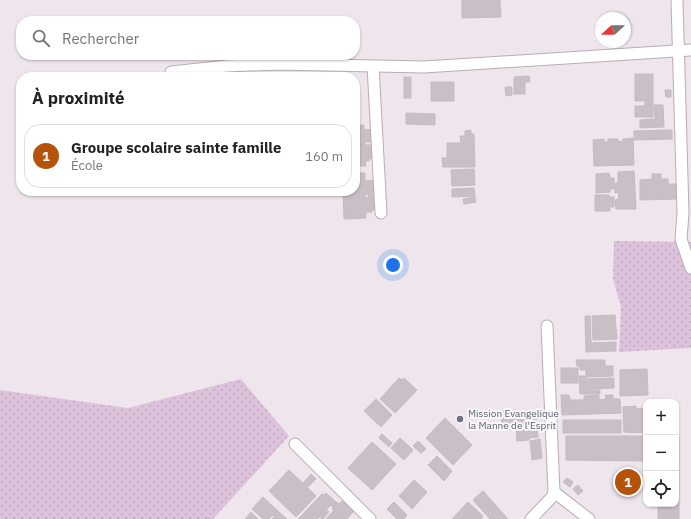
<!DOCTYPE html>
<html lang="fr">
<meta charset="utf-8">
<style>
:root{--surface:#fff;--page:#f6f6f6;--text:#222;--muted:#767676;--line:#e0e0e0;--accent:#b45309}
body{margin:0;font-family:"IBM Plex Sans",sans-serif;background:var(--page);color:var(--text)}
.controls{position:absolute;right:12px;bottom:12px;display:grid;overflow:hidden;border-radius:8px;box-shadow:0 1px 3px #0004}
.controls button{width:36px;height:36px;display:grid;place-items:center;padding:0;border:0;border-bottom:1px solid var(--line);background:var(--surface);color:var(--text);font:20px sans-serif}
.compass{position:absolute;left:595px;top:12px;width:36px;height:36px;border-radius:50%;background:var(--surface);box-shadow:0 1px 3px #0004;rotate:249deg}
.you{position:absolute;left:393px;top:265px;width:14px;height:14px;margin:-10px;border:3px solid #fff;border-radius:50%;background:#1a73e8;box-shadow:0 0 0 6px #1a73e833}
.badge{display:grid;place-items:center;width:26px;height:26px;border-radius:50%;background:var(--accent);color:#fff;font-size:13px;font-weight:700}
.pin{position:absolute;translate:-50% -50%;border:2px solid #fff;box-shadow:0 1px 4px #0006}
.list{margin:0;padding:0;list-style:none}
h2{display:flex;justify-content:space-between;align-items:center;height:52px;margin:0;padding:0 16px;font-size:17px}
h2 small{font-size:13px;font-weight:400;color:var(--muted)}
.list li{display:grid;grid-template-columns:26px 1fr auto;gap:12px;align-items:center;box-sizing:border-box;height:64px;margin:0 8px 8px;padding:0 8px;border:1px solid var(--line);border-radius:16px}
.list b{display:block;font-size:15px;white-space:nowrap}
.list p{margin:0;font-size:13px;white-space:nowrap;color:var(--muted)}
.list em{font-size:13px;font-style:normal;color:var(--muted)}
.icon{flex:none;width:22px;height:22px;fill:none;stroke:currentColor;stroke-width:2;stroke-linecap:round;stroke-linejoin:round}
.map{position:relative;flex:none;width:691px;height:519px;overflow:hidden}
.search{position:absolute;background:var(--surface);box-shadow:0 1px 3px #0004;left:16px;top:16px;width:344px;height:44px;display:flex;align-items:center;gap:10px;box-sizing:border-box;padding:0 14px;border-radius:16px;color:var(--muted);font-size:15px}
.panel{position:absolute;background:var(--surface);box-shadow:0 1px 3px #0004;left:16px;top:72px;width:344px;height:124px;border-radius:16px}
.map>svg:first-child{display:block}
</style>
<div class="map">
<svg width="691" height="519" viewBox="0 0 691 519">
<defs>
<pattern id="grass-dots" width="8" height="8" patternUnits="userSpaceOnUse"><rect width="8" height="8" fill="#ddc2dc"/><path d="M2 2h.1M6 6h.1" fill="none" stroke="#bfa7bd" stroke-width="1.8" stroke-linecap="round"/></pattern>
</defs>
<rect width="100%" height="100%" fill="#eee6ec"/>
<!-- grass -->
<g fill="url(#grass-dots)">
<polygon points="614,241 691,242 691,348 619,352 621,307 613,279"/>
<polygon points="241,379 289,436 213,519 0,519 0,390 128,408"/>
</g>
<!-- building -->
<g fill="#cbbfc7" stroke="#c7b9c2">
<polygon points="462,0 500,0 501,17 462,18"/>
<polygon points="635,74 653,74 653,117 635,117 635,106 645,106 645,101 635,101"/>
<polygon points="529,76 530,82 525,82 525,94 514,94 514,77"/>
<rect x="404" y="77" width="7" height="21"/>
<rect x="431" y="82" width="23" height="19"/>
<polygon points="505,87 512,87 512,95 506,96"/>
<polygon points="665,90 671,90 671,97 666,97"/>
<polygon points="654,105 663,105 664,127 640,128 640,120 655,119"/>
<polygon points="406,113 435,114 435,125 406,124"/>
<polygon points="355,125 364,125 364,130 374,129 374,142 365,142 365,145 374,145 374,158 369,159 369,161 365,161 366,166 355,166"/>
<polygon points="471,130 471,134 474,134 475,167 443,167 442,158 447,158 447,143 461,143 460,136 465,136 465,131"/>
<polygon points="672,130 672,139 634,140 634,131"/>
<polygon points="633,138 634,165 594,166 593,140 604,139 604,142 608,142 608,139 618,139 618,142 623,141 623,139"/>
<polygon points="474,169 475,185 452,186 451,170"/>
<polygon points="634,171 636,209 616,209 615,200 619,199 618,192 615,193 615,183 618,183 618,172"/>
<polygon points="355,173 365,173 365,181 374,180 373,184 376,184 376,194 365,194 365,196 366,198 368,198 368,195 379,195 380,209 372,210 372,212 366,212 366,218 344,219 343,191 355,191"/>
<polygon points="609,173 610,178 614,178 614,189 610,189 610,192 596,193 596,174"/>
<polygon points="652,174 661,174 661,179 668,179 668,184 676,184 676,199 640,200 640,180 652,179"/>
<polygon points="474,188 475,196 452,197 452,189"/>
<polygon points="595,195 609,195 609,197 614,197 614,207 610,207 610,211 595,211"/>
<polygon points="475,197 476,202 464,204 463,199"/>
<polygon points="615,315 617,339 593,340 592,316"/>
<polygon points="585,316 590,316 591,343 616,342 616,351 586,352"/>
<polygon points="576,360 605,360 605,366 613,366 613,376 586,377 586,370 580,370 580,366 577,366"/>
<rect x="561" y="368" width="17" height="15"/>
<polygon points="647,369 648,395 620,396 620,370"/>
<polygon points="579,376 586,376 586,390 600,390 600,394 580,394"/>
<polygon points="399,378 402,380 404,378 417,390 395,413 380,399"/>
<polygon points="614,378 614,388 587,389 587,379"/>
<polygon points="561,395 569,395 570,400 584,400 584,396 599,395 599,400 606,399 605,395 613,395 613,399 620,399 621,413 562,415"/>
<polygon points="376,399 392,415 381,427 364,411"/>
<polygon points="636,406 636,409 646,408 646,433 624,432 623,407"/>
<polygon points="676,406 677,406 678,431 676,431"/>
<polygon points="516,410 518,428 503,430 501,415 499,415 498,412"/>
<polygon points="535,411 538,437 529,438 529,440 517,441 516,428 518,428 516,413"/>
<polygon points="445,418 472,445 453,465 426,438"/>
<rect x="563" y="420" width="58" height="13"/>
<polygon points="382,434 392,443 389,447 379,438"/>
<polygon points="566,436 646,436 646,461 566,460"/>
<polygon points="676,437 679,437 679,519 658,519 658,504 676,504"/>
<polygon points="400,438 413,450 404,460 391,448"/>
<polygon points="540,439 542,458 532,460 530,441"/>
<polygon points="418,441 426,449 421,453 413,446"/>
<polygon points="372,442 396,464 372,490 348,468"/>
<polygon points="437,456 452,471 444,481 428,465"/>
<polygon points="289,470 316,496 296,517 269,491"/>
<polygon points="311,474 316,479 308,487 303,483"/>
<polygon points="567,478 573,482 570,487 563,482"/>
<polygon points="414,480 427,492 412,509 399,496"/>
<polygon points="578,485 583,491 578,495 573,489"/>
<polygon points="483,491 508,519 490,519 473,500"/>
<polygon points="326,493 337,503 333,507 331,505 326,510 329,512 323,519 319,517 317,519 298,519 322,494 324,495"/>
<polygon points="263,497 279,512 274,516 273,515 269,519 263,519 252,509"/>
<polygon points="343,500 354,511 347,519 326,519 334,510 332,508 337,502 339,504"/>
<polygon points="394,502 407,515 404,519 397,519 387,509"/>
<polygon points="468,502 483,516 481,519 452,519"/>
<polygon points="251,512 258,519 245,519"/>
<polygon points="279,512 287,519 272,519"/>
</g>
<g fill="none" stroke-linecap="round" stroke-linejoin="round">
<defs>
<g id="minor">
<polyline points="677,0 683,213 681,239 691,268"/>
<polyline points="373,66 381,213"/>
<polyline points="171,72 227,66 278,64 424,67 691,50"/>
<polyline points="295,444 370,519"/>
<polyline points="554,492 589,519"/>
<polyline points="531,519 552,497 554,492 547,326"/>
</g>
</defs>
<!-- minor casing -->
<use href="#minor" stroke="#baadb4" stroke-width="13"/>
<!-- minor -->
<use href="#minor" stroke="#fff" stroke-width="11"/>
</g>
<!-- markers -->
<circle fill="#6b7280" stroke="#faf7f9" stroke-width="1.5" cx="460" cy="419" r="4"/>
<g text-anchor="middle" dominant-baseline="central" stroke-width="4" stroke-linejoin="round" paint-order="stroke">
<!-- worship labels -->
<g font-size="10" fill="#5b616d" stroke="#faf7f9" text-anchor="start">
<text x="468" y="413">Mission Evangelique<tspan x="468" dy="12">la Manne de l'Esprit</tspan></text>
</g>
</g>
</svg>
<div class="controls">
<button>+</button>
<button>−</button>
<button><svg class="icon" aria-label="locate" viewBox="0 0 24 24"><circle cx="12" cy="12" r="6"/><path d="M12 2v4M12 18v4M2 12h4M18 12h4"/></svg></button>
</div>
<svg class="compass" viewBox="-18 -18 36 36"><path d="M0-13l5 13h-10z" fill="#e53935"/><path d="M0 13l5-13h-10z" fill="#767676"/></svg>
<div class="you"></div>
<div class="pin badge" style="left:628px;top:482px">1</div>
<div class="search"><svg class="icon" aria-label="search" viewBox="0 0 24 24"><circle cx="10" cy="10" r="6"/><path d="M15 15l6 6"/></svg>Rechercher</div>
<section class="panel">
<h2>À proximité<small></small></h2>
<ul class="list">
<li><span class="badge">1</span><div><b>Groupe scolaire sainte famille</b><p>École</p></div><em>160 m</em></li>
</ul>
</section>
</div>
